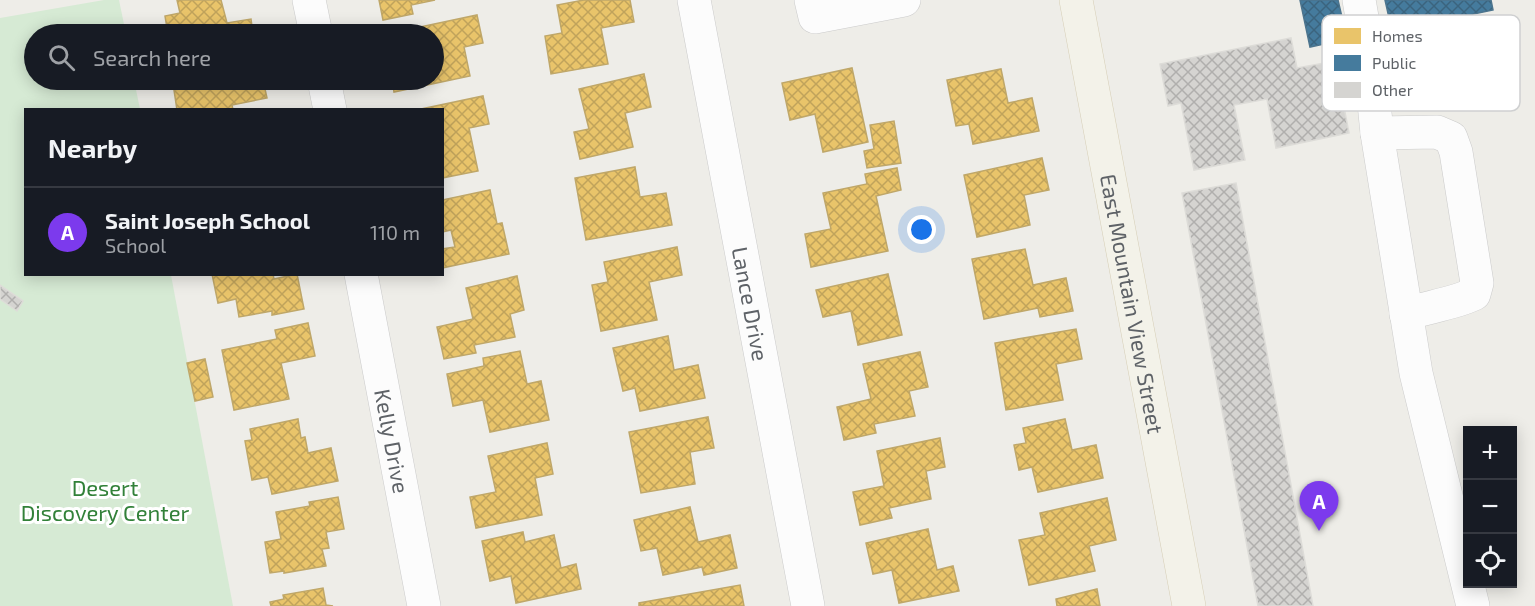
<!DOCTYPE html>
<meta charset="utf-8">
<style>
:root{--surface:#171b24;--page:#242831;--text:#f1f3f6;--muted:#9ea1a6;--line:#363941;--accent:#7c3aed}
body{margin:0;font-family:"Exo 2",sans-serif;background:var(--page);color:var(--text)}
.controls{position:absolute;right:18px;bottom:18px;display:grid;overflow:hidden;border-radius:0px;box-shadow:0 3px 15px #0003}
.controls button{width:54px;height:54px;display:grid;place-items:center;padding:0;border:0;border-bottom:2px solid var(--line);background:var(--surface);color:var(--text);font:30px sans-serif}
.you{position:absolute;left:922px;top:230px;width:21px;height:21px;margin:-15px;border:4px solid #fff;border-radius:50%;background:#1a73e8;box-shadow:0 0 0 9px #1a73e833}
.badge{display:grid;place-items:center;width:39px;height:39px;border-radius:50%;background:var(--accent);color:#fff;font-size:20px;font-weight:700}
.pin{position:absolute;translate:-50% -50px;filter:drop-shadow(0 2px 3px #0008)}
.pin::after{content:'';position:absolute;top:32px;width:21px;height:18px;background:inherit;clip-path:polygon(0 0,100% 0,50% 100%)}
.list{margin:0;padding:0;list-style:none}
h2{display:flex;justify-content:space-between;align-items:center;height:78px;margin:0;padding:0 24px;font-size:26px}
h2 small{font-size:20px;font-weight:400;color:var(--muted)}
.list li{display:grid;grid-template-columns:39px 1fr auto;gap:18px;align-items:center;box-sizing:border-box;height:90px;padding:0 24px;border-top:2px solid var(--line)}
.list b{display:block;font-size:22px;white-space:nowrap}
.list p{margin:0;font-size:20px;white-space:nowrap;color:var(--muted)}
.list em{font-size:20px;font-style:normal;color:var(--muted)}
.icon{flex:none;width:33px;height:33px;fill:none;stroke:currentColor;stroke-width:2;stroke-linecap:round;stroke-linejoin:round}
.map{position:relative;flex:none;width:1535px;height:606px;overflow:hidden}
.search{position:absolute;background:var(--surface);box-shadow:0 3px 15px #0003;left:24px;top:24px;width:420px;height:66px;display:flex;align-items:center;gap:15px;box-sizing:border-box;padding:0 21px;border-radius:33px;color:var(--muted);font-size:22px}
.panel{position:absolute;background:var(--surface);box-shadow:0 3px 15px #0003;left:24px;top:108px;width:420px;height:168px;border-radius:0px}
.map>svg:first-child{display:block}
</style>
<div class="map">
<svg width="1535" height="606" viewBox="0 0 1535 606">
<defs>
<pattern id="homes-cross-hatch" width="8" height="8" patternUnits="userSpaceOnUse" patternTransform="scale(1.5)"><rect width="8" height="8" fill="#e9c46a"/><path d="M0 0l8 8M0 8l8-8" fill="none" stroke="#c0a35b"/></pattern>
<pattern id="public-cross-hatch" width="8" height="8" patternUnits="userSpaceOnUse" patternTransform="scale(1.5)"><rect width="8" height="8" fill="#457b9d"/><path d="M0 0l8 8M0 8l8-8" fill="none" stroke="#3b647e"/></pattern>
<pattern id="building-cross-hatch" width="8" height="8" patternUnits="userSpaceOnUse" patternTransform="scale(1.5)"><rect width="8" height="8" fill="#d5d4d1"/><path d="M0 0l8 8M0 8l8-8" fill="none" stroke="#b0afad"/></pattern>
</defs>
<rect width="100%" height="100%" fill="#eeede8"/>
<!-- park -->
<polygon fill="#d6ead4" points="104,0 119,0 126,34 34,34 34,80 134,80 140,109 26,110 26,274 171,275 233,606 0,606 0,18"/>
<!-- homes -->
<g fill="url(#homes-cross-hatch)" stroke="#bfa769" stroke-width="1.5">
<polygon points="177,0 221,0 227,23 251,19 253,34 168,34 165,16 180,13"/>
<polygon points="379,0 435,0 411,5 413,14 383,20"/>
<polygon points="584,0 630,0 634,22 601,28 608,64 551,74 545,36 562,33 557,5"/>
<polygon points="477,15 483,43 464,47 470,76 394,92 392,80 434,80 434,34 416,34 415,28"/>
<polygon points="852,68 868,142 823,152 815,114 790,120 782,83"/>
<polygon points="1001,69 1008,103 1032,98 1039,131 973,144 969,124 956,126 947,80"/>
<polygon points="644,74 651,107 625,113 633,147 580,159 574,132 589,129 579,89"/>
<polygon points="228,80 263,80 267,98 232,105 233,110 177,110 174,90"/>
<polygon points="483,96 489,124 469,128 478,171 442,178 442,110 421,109"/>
<polygon points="894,121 901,163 867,168 864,151 874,149 870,125"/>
<polygon points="1042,158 1049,190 1024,195 1030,225 977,237 964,175"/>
<polygon points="635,167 640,197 666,193 672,225 586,240 575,178"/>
<polygon points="897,168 901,190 876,196 888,251 811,267 805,234 831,229 823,193 867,184 865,174"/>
<polygon points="490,190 497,224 502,223 509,254 442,268 442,249 455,247 451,230 442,232 442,200"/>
<polygon points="677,247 682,275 649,282 657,320 601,331 592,285 608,282 604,262"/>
<polygon points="1025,249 1033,285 1066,278 1073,311 1040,317 1038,308 984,319 972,259"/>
<polygon points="212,274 273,274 274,279 297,274 304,309 272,315 272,311 239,317 236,299 218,303"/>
<polygon points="888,274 902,335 858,345 851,311 823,317 816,290"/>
<polygon points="517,276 524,310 510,314 515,337 474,345 476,353 444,359 437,327 473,319 466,288"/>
<polygon points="308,323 315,356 281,363 289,399 234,410 222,350 277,339 275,330"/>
<polygon points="1076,329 1082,359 1056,364 1063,400 1006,410 995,343"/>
<polygon points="668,336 674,370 698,365 705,398 640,411 635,388 623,391 613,348"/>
<polygon points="520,351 527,384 541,381 549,420 490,432 483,400 453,406 447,374 484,366 483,358"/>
<polygon points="920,352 928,387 909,391 915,416 874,424 876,433 844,440 837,407 871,399 863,364"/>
<polygon points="205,359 213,397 195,401 187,363"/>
<polygon points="708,417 714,448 690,452 695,484 641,493 629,432"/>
<polygon points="298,419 301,438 305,437 308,453 331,448 338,481 272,494 268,477 252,480 245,441 252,440 250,429"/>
<polygon points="1065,419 1072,450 1096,445 1103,478 1038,492 1032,467 1019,470 1014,445 1026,443 1023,428"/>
<polygon points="940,438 945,467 926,471 931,499 889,508 892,518 860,525 853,492 884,486 877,451"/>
<polygon points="547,443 553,474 535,478 542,515 476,528 470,497 496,492 488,456"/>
<polygon points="338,497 344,529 326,532 329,548 322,549 326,566 284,573 284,571 270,573 265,542 281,539 276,512 310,506 309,502"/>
<polygon points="1107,498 1116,540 1089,546 1095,571 1029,585 1019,540 1045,535 1040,513"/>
<polygon points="690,507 698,542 730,535 737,568 704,575 702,567 663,575 657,548 641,551 634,520"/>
<polygon points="928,529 937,570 953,566 959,591 899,603 892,570 873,574 866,543"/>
<polygon points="523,532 525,542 554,535 561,568 576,564 581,589 516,603 511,576 490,581 482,541"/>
<polygon points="740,585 744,606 639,606 639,603"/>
<polygon points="323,588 326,605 333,606 271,606 270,602 284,599 283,595"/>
<polygon points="1097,589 1100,606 1057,606 1056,599"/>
</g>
<!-- public -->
<g fill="url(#public-cross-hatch)" stroke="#4c748d" stroke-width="1.5">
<polygon points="1300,0 1338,0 1347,39 1310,47"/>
<polygon points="1385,0 1491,0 1493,10 1392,31"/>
</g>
<!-- building -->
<g fill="url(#building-cross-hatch)" stroke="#dddcd8" stroke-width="1.5">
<polygon points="1291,38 1297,68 1335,61 1349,133 1276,148 1267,99 1234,105 1245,160 1194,170 1181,103 1168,106 1160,64"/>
<polygon points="1236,183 1313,606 1258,606 1182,193"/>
<polygon points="0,285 23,301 17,311 0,299"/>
</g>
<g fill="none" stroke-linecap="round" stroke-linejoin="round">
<defs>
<g id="minor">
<polyline points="309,0 316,34"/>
<path id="s1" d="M694,0l114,606"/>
<polyline points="811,0 815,17 904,0"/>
<polyline points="1359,0 1370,63 1377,133 1416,373 1473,606"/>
<polyline points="324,80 330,110"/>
<path d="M1377,133l60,-1 14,6 5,14 21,131 -3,11c-19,9 -46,13 -68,20"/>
<path id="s2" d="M361,274l63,332"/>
</g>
<g id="major">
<path id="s3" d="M1076,0l113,606"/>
</g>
</defs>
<!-- minor casing -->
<use href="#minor" stroke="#cbcbcb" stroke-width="34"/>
<!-- major casing -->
<use href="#major" stroke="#d6ceb6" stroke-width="34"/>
<!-- minor -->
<use href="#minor" stroke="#fcfcfc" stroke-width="33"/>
<!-- major -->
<use href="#major" stroke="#f3f2e9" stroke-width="33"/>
</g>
<g text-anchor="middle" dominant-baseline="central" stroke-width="6" stroke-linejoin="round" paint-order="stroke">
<!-- street labels -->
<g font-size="22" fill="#5e6267" stroke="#fff">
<text stroke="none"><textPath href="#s1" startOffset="309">Lance Drive</textPath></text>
<text stroke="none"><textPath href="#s3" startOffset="309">East Mountain View Street</textPath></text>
<text stroke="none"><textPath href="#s2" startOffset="170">Kelly Drive</textPath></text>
</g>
<!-- park labels -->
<g font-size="22" fill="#328139" stroke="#fff">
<text x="105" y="487">Desert<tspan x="105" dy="25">Discovery Center</tspan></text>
</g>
</g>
<!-- legend -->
<rect x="1322" y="15" width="198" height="96" rx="9" fill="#fff" stroke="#cfd0d1" stroke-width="1.5"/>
<rect x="1334" y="28" width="27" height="16" fill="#e9c46a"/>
<rect x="1334" y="55" width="27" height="16" fill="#457b9d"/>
<rect x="1334" y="82" width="27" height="16" fill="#d5d4d1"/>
<g font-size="16" fill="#5e6267">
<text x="1372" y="42">Homes</text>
<text x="1372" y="69">Public</text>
<text x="1372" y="96">Other</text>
</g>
</svg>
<div class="controls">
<button>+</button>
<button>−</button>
<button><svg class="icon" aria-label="locate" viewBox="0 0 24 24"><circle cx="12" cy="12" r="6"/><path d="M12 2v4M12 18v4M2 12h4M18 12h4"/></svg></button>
</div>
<div class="you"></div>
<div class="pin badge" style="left:1319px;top:531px">A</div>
<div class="search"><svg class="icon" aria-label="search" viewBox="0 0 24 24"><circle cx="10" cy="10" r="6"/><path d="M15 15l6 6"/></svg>Search here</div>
<section class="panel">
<h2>Nearby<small></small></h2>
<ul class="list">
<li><span class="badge">A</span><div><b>Saint Joseph School</b><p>School</p></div><em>110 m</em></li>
</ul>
</section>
</div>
